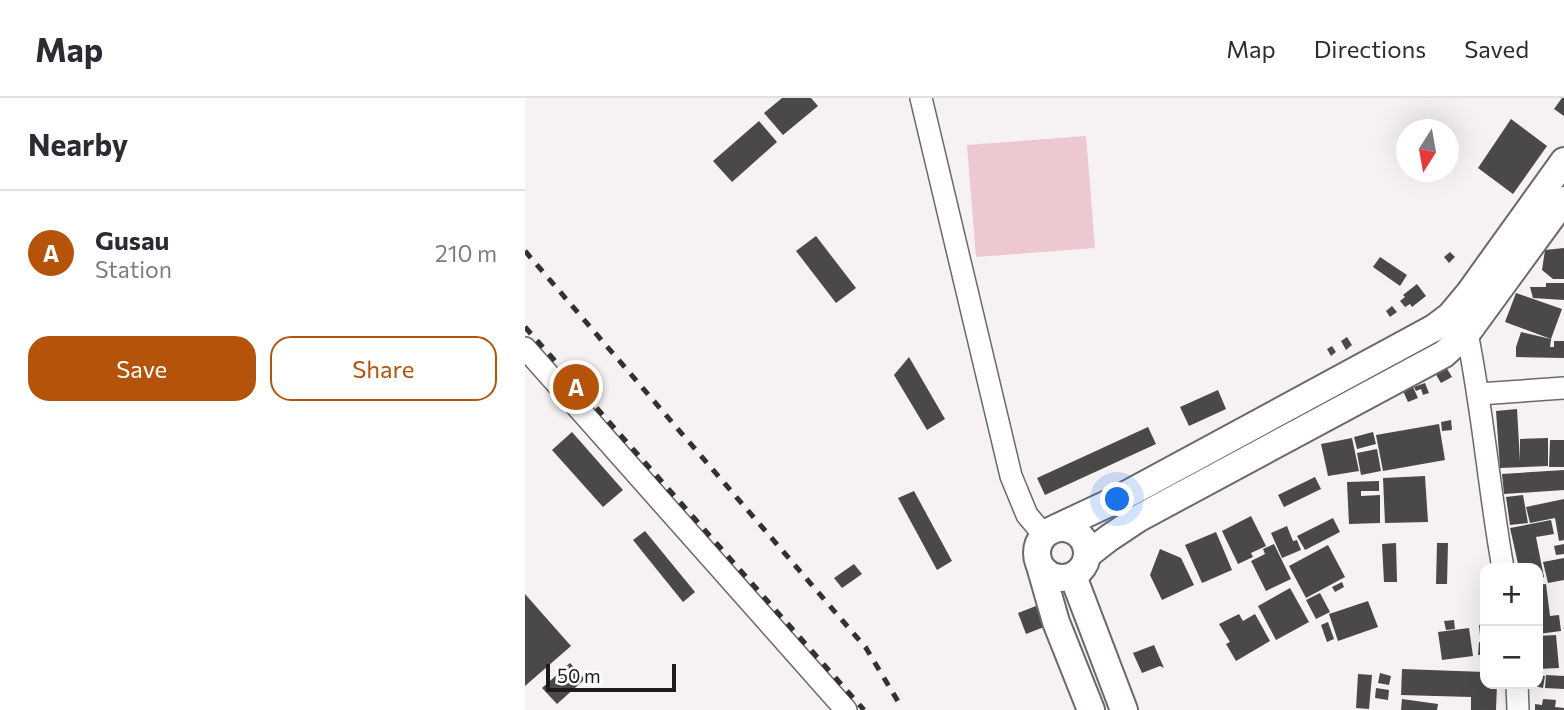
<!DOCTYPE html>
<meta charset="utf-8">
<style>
:root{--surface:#fff;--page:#f7f7f7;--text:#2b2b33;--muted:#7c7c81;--line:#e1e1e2;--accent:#b45309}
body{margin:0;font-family:Commissioner,sans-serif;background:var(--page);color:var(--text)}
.controls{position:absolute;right:21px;bottom:21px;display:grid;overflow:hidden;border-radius:14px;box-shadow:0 7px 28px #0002}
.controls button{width:63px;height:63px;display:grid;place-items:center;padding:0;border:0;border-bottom:2px solid var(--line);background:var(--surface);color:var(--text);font:35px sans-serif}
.compass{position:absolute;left:871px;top:21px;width:63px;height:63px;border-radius:50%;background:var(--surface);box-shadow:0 7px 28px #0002;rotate:191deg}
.scale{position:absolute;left:21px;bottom:18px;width:130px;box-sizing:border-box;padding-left:7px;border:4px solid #1c1b1b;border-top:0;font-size:19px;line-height:24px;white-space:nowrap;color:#1c1b1b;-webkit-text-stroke:5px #fff;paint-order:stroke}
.you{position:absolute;left:593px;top:402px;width:24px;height:24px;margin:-18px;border:5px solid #fff;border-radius:50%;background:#1a73e8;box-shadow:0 0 0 10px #1a73e833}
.badge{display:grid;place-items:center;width:46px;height:46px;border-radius:50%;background:var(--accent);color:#fff;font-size:23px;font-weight:700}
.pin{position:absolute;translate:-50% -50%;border:4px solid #fff;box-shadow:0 2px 7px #0006}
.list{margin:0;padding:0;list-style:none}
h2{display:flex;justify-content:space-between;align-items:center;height:91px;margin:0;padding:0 28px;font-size:30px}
h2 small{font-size:23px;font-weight:400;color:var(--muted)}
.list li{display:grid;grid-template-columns:46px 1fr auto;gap:21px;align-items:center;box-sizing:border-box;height:126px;padding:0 28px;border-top:2px solid var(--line)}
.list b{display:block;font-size:26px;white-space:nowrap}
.list p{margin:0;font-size:23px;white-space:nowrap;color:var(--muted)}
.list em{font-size:23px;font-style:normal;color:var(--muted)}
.actions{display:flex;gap:14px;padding:21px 28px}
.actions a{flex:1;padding:16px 0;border:2px solid var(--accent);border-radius:21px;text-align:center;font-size:24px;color:var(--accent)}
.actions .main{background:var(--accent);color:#fff}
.map{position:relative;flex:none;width:1039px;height:612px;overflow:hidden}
header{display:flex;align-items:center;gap:42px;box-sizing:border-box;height:98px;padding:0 35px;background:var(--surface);border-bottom:2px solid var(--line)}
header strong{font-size:33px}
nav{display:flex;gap:38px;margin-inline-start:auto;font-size:24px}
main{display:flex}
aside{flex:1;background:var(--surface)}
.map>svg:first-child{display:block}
</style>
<header>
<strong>Map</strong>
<nav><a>Map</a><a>Directions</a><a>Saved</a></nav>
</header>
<main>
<aside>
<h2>Nearby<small></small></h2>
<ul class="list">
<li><span class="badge">A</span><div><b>Gusau</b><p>Station</p></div><em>210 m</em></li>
</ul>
<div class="actions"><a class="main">Save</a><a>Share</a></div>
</aside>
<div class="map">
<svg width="1039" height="612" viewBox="0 0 1039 612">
<rect width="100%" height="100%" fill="#f6f1f2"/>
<!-- green -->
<polygon fill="#edc8d1" points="561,38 570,150 451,159 442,47"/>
<!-- building -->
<g fill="#4b4849">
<polygon points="257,0 286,0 293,8 258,37 239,15"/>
<polygon points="1037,0 1039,0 1039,18 1029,11"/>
<polygon points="986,21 1022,48 988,96 953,70"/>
<polygon points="234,23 252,44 207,84 188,63"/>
<polygon points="291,138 331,190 311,205 271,153"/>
<polygon points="1039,150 1039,181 1028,181 1017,172 1020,152"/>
<polygon points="925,154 930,159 924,165 919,159"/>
<polygon points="855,159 882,177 875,188 848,169"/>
<polygon points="1021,185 1039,185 1039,202 1008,200 1005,189 1021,189"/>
<polygon points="892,186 901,198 887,209 885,206 880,209 875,203 880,199 878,197"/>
<polygon points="991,195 1037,211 1026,241 980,224"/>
<polygon points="867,208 872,214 865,219 861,213"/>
<polygon points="996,234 1026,241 1025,249 1029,249 1029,243 1039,243 1039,260 991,259 991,249"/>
<polygon points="822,239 827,247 821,252 816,243"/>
<polygon points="807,248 811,254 806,258 802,251"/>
<polygon points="384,259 420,321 402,332 369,277"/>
<polygon points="921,269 927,279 916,285 910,275"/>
<polygon points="900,285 904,295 898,297 896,291 891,293 889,289"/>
<polygon points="888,289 893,300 883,304 878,293"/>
<polygon points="693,292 701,311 664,328 655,309"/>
<polygon points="992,311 995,363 995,341 1023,340 1023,368 975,370 971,313"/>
<polygon points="926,322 927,332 917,333 916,324"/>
<polygon points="914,326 920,362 858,373 851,337"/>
<polygon points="623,329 631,346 520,397 512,380"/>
<polygon points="47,334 98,392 78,409 27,352"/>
<polygon points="848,334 851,346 832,351 829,339"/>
<polygon points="827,340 834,373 803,378 796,346"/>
<polygon points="1025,342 1039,342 1039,369 1024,369"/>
<polygon points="852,351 856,373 836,377 832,355"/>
<polygon points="1039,372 1039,392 979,396 977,376"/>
<polygon points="900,378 903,424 860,425 858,380"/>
<polygon points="790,379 796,391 759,409 753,397"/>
<polygon points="854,383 854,393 836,393 836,398 855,397 855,425 824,426 822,384"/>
<polygon points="389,393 427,463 412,472 373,400"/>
<polygon points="998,397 1003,425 985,427 981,399"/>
<polygon points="1039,401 1039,442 1034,443 1030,420 1005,425 1001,409"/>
<polygon points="726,418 741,448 726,455 728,459 713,466 697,433"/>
<polygon points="808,420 815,434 780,452 772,438"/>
<polygon points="1026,422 1029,436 1011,439 1019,479 1013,481 1013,470 994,470 985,430"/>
<polygon points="762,428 768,443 772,442 776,452 757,460 746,435"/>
<polygon points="120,433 170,494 158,504 108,442"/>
<polygon points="691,434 707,472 677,485 660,447"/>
<polygon points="871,445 872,484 859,484 857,446"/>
<polygon points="912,445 923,445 922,486 911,486"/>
<polygon points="749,446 766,481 741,493 726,463 740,456 738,451"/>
<polygon points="1039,446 1039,456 1031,457 1029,448"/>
<polygon points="803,447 820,479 781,500 764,468"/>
<polygon points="635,451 656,460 669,487 637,502 625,477"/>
<polygon points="1039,460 1039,482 1023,485 1018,464"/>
<polygon points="329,466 337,476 317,490 309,480"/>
<polygon points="817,484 819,489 810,494 807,489"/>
<polygon points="1021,486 1025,518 1034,517 1036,533 1013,536 1013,487"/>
<polygon points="765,490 784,524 751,542 733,508"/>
<polygon points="795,495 805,514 791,521 781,502"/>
<polygon points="0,496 46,548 0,588"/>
<polygon points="843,503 853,529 813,543 804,516"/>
<polygon points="511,508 519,529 501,536 493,515"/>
<polygon points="714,516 718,523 730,516 745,543 711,563 701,546 705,544 694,526"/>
<polygon points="929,522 930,531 921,532 919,523"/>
<polygon points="803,524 809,541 802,544 796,527"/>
<polygon points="960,526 960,536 955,537 954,527"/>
<polygon points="944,530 948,558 917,562 913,534"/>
<polygon points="1031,537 1034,570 1013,571 1013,538"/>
<polygon points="954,544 960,544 960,557 953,557"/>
<polygon points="629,547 639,570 635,568 617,575 608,555"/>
<polygon points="45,565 60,581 32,606 17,590"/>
<polygon points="877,571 960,574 960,586 972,586 971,612 946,612 946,599 876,597"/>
<polygon points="855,575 866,578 864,587 853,585"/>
<polygon points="833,576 847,577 844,611 831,610"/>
<polygon points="1013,577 1020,578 1018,590 1005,587 1013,586"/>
<polygon points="1021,577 1039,578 1039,591 1020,590"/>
<polygon points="851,590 864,592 863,602 850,600"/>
<polygon points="877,601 913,606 912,612 876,612"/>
<polygon points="1018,601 1031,602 1030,609 1039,610 1039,612 1010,612 1010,606 1017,607"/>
</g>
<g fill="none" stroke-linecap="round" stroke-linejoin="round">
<defs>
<g id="minor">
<polyline points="396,0 486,378 502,417 519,437"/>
<path d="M942,235c16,78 22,157 36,235"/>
<polyline points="0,250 321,612"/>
<polyline points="954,296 1039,290"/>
<polyline points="992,586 993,612"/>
</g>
<g id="tertiary">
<circle cx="537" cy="455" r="25"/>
<polyline points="531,430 595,400 909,230 925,218 945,194 1039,63"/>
<polyline points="562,457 584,440 614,420 919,256 942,235 1039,102"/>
<polyline points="515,468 531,524 566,612"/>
<polyline points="548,478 599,612"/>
</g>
</defs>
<!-- minor casing -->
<use href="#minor" stroke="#6c6869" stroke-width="24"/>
<!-- tertiary casing -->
<use href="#tertiary" stroke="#6c6869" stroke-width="30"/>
<!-- minor -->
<use href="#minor" stroke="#fff" stroke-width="21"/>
<!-- tertiary -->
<use href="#tertiary" stroke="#fff" stroke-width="26"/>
<!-- rail -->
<g stroke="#323131" stroke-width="5" stroke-dasharray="9 9" stroke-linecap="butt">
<polyline points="0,153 341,550 374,605"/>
<polyline points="0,229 339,612"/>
</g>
</g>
</svg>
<div class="controls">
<button>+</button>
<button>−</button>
</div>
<svg class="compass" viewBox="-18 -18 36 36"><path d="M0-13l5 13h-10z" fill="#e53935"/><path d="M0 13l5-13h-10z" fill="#7c7c81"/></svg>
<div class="scale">50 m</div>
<div class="you"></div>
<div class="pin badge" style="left:51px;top:289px">A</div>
</div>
</main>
